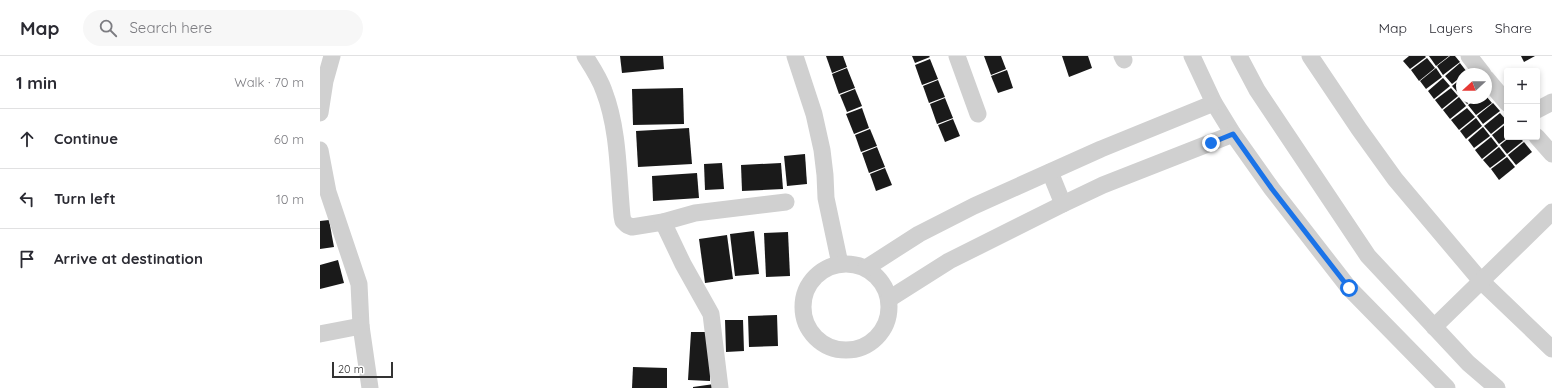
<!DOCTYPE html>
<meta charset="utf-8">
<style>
:root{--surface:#fff;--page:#f7f7f7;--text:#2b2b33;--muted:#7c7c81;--line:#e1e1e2}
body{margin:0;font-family:Quicksand,sans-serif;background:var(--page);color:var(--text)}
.controls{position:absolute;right:12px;top:12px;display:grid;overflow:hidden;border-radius:4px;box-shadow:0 2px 6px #0003}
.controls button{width:36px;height:36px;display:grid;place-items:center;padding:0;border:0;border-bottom:1px solid var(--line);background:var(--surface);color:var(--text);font:20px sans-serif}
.compass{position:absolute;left:1136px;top:12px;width:36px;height:36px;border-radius:50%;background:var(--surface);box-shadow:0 2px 6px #0003;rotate:249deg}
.scale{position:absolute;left:12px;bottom:10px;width:61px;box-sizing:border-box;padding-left:4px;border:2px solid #333;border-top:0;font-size:11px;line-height:14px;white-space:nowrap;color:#333;-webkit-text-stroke:3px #fff;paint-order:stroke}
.stop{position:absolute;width:12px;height:12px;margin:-9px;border:3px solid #1a73e8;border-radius:50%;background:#fff}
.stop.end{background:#1a73e8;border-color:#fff;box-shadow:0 1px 4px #0008}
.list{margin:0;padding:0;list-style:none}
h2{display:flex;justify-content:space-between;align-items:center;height:52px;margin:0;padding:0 16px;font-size:17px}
h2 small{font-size:13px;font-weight:400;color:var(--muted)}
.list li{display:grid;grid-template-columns:26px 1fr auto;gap:12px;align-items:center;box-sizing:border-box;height:60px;padding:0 16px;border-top:1px solid var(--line)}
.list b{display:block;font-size:15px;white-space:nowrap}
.list em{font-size:13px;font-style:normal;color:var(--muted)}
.icon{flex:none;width:22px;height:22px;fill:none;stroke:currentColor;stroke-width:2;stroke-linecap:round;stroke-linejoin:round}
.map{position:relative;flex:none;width:1232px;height:332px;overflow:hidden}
header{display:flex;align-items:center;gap:24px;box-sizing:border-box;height:56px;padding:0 20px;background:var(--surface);border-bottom:1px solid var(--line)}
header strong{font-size:19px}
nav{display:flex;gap:22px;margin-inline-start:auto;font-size:14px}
.search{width:280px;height:36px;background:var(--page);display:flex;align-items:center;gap:10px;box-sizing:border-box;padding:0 14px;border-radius:22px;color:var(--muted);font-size:15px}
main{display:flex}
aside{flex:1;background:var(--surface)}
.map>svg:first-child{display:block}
</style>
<header>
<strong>Map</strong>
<div class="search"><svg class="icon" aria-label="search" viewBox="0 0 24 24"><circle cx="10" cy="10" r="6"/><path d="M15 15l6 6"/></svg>Search here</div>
<nav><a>Map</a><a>Layers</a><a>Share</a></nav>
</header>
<main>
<aside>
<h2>1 min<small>Walk · 70 m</small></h2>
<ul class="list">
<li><svg class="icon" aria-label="ahead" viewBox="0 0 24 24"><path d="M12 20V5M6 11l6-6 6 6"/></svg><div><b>Continue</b></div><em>60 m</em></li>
<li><svg class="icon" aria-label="left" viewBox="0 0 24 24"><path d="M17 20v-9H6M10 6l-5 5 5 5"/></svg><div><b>Turn left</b></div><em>10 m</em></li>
<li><svg class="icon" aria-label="arrive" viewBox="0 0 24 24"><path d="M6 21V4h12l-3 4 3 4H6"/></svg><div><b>Arrive at destination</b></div></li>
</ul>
</aside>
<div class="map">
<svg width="1232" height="332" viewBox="0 0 1232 332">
<rect width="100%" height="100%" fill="#fff"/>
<!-- building -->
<g fill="#1a1a1a">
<polygon points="300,0 343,0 344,13 302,17"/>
<polygon points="506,0 523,0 527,11 512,17"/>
<polygon points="592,0 609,0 610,1 595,7"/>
<polygon points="664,0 681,0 686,13 671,19"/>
<polygon points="742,0 768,0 772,12 749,21"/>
<polygon points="1089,0 1105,0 1106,1 1090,13 1083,5"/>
<polygon points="1109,0 1129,0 1116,10"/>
<polygon points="1130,0 1135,0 1140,6 1123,19 1117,10"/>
<polygon points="1201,0 1215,0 1204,6"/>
<polygon points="1107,2 1115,12 1099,25 1091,14"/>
<polygon points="610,3 618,23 602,29 595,9"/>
<polygon points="1140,7 1147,16 1142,18 1142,20 1132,28 1125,20"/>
<polygon points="527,12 535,32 519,38 512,18"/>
<polygon points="1116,12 1122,21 1106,33 1100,25"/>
<polygon points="687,14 693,32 678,37 671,20"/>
<polygon points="1123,22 1130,30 1114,43 1108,35"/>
<polygon points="1142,22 1142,36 1139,38 1132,30"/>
<polygon points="618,24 625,41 609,47 603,30"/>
<polygon points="363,32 364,68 313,69 312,33"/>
<polygon points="1131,32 1138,40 1122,53 1115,44"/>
<polygon points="535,33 542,50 527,56 520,39"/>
<polygon points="1166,40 1172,47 1156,59 1148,49 1157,42 1166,42"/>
<polygon points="1139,41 1146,50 1130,63 1123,54"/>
<polygon points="625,42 633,62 617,68 610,48"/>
<polygon points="1142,42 1155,42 1147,48"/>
<polygon points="1173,47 1180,55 1163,68 1157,60"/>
<polygon points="542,52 549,72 534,78 526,58"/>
<polygon points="1147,52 1155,61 1139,74 1131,64"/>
<polygon points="1180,57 1187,65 1171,78 1164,70"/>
<polygon points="1156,62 1162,70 1146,83 1140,75"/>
<polygon points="633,63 640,80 625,86 618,69"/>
<polygon points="1187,67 1187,82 1179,88 1172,79"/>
<polygon points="1163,71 1170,80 1154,92 1148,84"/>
<polygon points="369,72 372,108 318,111 316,75"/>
<polygon points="550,73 557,90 541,96 535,79"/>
<polygon points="1171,81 1178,90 1162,103 1155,94"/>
<polygon points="1190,81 1199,81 1203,85 1187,98 1180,89"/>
<polygon points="1204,86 1212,96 1196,109 1188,99"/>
<polygon points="557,91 565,111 549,117 542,97"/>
<polygon points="1179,91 1186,100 1170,112 1163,104"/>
<polygon points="485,98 487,128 467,130 464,100"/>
<polygon points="1187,101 1195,111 1179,124 1171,113"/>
<polygon points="402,107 404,133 385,134 384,108"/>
<polygon points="461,107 463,133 422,135 421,109"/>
<polygon points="565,112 572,129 556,135 550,118"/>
<polygon points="377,117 379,142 333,145 332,120"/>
<polygon points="9,164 14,191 0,193 0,165"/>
<polygon points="434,175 439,218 415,220 410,178"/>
<polygon points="468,176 470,220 446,221 444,177"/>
<polygon points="407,179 413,223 385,227 379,183"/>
<polygon points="18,204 24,227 0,233 0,209"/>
<polygon points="457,259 458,290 429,291 428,260"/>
<polygon points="405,264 423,264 424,295 406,296"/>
<polygon points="371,276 391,276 390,325 368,324"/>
<polygon points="313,311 347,312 347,332 312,332"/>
<polygon points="394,328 394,332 373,332 373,331"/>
</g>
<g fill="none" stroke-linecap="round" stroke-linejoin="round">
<!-- minor -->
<g stroke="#d0d0d0" stroke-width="17">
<path d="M265,0c7,11 15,23 19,35 15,39 14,84 18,125l1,5 4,4 5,2 31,-5 32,-9 91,-11"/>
<polyline points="475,0 494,58 502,94 505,119 506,142 520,208"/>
<polyline points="637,0 658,58"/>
<polyline points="802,0 804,4"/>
<polyline points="872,0 894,47 913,78 952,133 1029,232 1127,332"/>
<polyline points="919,0 937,34 1048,200 1148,307 1177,332"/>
<polyline points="990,0 1039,73 1075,123 1161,225 1232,293"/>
<polyline points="1149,0 1163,18"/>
<polyline points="1166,22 1187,47"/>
<polyline points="1217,54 1232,46"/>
<polyline points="0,57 5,25 12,0"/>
<polyline points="1217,81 1232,98"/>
<polyline points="0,94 8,136 39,228 41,270 50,332"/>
<polyline points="730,116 743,148"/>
<polyline points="343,166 363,208 391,258 400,332"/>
<circle cx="526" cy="251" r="43"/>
<polyline points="546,212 599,178 654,150 781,93 894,47"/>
<polyline points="569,243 629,205 743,148 783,129 913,78"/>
<polyline points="1114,271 1232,156"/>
<polyline points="0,278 41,270"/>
</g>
</g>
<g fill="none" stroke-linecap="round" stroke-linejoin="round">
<!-- route -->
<polyline stroke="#1a73e8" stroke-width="5" points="891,87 913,78 952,133 1029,232"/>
</g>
</svg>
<div class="controls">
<button>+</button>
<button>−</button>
</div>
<svg class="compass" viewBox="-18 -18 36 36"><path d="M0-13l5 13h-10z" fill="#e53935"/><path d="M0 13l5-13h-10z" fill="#7c7c81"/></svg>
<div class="scale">20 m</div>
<div class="stop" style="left:1029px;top:232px"></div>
<div class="stop end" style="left:891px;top:87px"></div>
</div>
</main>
